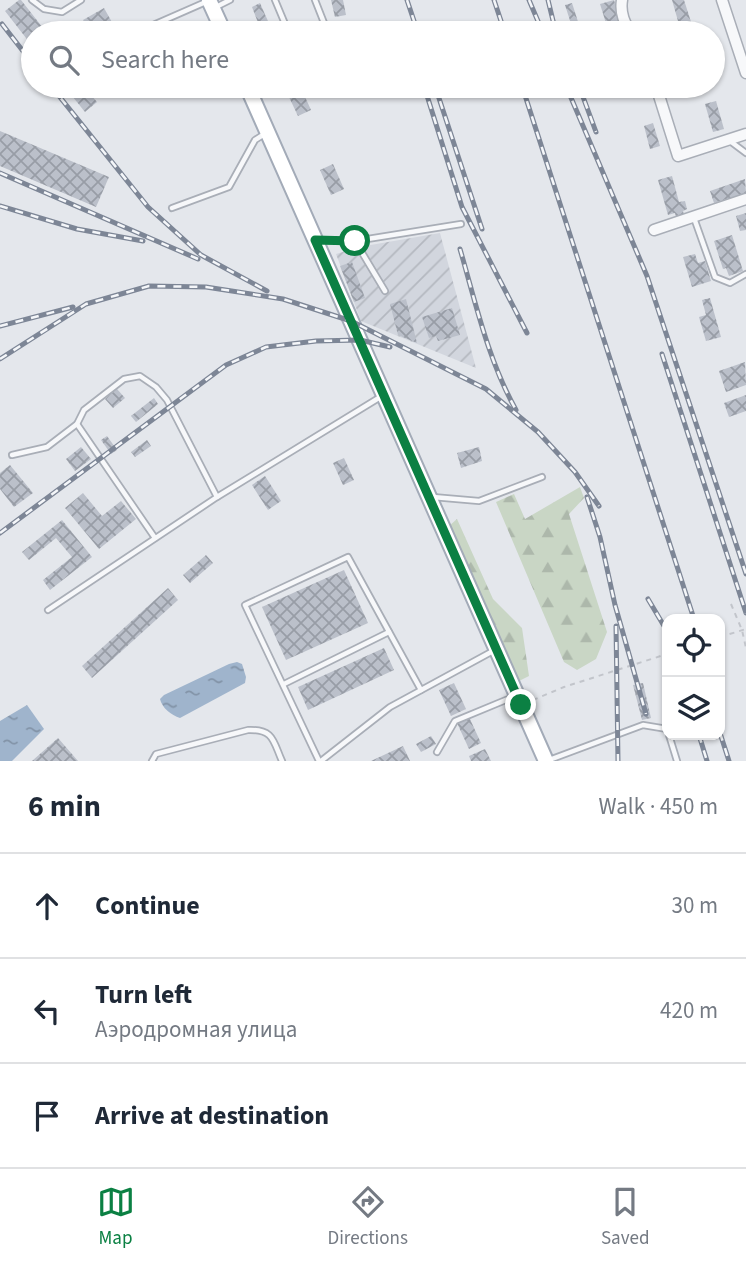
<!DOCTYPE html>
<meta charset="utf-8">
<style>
:root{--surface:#fff;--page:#f6f6f7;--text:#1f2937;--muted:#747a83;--line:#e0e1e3;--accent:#0b8043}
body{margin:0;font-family:"Source Sans 3",sans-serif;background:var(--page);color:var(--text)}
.controls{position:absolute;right:21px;bottom:21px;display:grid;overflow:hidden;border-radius:14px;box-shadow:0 2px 5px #0004}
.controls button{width:63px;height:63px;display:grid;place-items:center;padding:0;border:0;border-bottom:2px solid var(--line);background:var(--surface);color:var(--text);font:35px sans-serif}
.stop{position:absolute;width:21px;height:21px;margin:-16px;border:5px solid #0b8043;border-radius:50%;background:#fff}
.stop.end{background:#0b8043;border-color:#fff;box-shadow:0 2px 7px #0008}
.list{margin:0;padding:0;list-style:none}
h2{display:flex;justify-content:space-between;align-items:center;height:91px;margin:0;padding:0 28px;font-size:30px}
h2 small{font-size:23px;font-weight:400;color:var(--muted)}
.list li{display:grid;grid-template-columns:46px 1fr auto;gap:21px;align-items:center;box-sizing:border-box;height:105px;padding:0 28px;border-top:2px solid var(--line)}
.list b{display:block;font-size:26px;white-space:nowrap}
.list p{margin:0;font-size:23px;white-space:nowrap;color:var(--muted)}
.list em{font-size:23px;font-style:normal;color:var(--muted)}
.icon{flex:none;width:38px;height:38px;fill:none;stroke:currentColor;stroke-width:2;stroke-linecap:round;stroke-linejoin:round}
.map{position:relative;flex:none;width:746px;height:761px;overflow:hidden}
.search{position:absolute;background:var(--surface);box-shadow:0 2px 5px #0004;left:21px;right:21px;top:21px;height:77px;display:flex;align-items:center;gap:18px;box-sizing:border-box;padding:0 24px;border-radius:38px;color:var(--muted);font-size:26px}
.sheet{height:406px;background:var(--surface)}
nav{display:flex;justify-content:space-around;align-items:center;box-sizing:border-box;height:98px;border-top:2px solid var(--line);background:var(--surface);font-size:19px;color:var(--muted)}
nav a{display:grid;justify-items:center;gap:4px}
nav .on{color:var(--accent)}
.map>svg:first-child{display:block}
</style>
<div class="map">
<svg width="746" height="761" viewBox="0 0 746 761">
<defs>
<pattern id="industrial-furrows" width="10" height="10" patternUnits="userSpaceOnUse" patternTransform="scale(1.75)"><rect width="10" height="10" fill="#d2d6de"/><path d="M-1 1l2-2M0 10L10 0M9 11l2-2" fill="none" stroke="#b4b8c0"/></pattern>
<pattern id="forest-firs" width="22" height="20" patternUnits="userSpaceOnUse" patternTransform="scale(1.75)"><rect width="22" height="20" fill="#c9d6c5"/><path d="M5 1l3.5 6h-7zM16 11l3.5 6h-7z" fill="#adb8ab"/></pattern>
<pattern id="water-ripples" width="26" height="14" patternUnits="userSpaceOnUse" patternTransform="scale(1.75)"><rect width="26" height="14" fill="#9fb4cc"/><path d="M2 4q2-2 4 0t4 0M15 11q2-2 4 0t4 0" fill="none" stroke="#8293a7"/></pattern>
<pattern id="building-cross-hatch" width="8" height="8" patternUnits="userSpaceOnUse" patternTransform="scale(1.75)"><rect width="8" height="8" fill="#bbc0ca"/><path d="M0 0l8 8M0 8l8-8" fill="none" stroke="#989da6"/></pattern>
</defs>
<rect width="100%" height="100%" fill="#e4e7ec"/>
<!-- industrial -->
<polygon fill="url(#industrial-furrows)" points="440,233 476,368 361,321 336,254 359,247"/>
<!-- forest -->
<g fill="url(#forest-firs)">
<polygon points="580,487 584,498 569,514 607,632 596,659 577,670 564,662 496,502 514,494 525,519"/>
<polygon points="457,519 493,599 522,628 529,676 519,681 449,526"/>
</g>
<!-- water -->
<g fill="url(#water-ripples)">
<path d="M237,662l5,2 4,13 -1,6 -65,35c-9,-3 -18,-10 -20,-19l4,-4 65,-31z"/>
<polygon points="27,705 44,729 12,761 0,761 0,721"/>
</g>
<!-- building -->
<g fill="url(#building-cross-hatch)">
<polygon points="19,0 21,0 47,33 33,33 33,47 5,11"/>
<polygon points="331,0 343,0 346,15 335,17"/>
<polygon points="614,0 624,32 619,33 609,33 600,4"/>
<polygon points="672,0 684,0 692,25 680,28"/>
<polygon points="260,3 271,28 262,33 252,7"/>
<polygon points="572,3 581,31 574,33 565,5"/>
<polygon points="104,8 118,33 91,33 83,20"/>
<polygon points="64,86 102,86 91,95 97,102 85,112"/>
<polygon points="301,88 311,110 298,116 288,95"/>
<polygon points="716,101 724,129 713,132 705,104"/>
<polygon points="653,123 660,146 650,149 644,126"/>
<polygon points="0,131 109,177 96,207 0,166"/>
<polygon points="333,164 344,189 331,195 320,170"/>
<polygon points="672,176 679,202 685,201 687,209 683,211 684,215 676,218 675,213 668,215 658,180"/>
<polygon points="745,179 746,193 714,203 710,191"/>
<polygon points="746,213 746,230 740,231 736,216"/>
<polygon points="732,235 743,271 729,276 726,268 723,269 714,241"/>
<polygon points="695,254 698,263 705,261 711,281 692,287 683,257"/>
<polygon points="352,262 365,298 354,302 340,266"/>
<polygon points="710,298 721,337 706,341 699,317 706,315 702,300"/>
<polygon points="406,299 417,343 398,335 390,304"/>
<polygon points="452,308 460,335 438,341 436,336 429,338 422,317"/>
<polygon points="745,362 746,385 726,392 719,371"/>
<polygon points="117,389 125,398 113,408 105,399"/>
<polygon points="746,395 746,411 729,417 724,403"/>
<polygon points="154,398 158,404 136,422 131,416"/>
<polygon points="107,436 117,450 111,454 101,440"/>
<polygon points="147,440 151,446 135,457 131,452"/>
<polygon points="81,447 91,459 75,471 66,459"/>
<polygon points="479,447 482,461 461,468 457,453"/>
<polygon points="344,458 354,480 343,485 333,463"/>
<polygon points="10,465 33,493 14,507 0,489 0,473"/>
<polygon points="265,476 281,501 268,510 252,485"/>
<polygon points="83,493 102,516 121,501 136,519 99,549 65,508"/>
<polygon points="62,520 92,557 50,590 43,580 72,557 56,538 29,560 22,552"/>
<polygon points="206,555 213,563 190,583 183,575"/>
<polygon points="344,570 368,623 286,660 262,607"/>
<polygon points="168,588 178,600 92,678 82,666"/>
<polygon points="384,648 394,670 308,710 298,687"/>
<polygon points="454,683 466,709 451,716 439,690"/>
<polygon points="643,683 651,718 642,720 633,685"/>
<polygon points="469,717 481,743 469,749 457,723"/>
<polygon points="431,736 436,744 421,752 416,744"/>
<polygon points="58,738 78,761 32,761"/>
<polygon points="403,746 410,761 371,761"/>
<polygon points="485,749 491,761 471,761 469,756"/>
</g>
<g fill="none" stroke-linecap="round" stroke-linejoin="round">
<defs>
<g id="lane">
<polyline points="32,0 44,9 62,12 81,0"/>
<polyline points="275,0 288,31"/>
<polyline points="315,0 328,33"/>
<polyline points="216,7 230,0"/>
<polyline points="135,33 208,1"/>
<polyline points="255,97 279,86"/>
<polyline points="730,141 746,153"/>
<polyline points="172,208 229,187 255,140 266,133"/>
<polyline points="694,218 715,277 730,283 746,274"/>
<polyline points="320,240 355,241 385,291"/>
<polyline points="355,241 461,224"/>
<polyline points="77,424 155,538"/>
<polyline points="12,455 47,447 77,424 84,410 124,379 140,376 156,387 167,400 217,497"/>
<polyline points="433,497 479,501 542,477"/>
<polyline points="48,610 217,497 382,396"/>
<polyline points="284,684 389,632"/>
<polyline points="669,735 677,761"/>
<polyline points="437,752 455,721 513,697"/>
<polyline points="549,760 643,725 667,729"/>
<path d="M152,761l4,-7 92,-24c26,-1 25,11 34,31"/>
<polyline points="319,761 245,605 348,557 421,690"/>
<polyline points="321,761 390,707 493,651"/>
</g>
<g id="street">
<path d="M622,0c-2,12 2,25 11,33"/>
<polyline points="722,0 746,73"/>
<polyline points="656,86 678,156 746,134"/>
<polyline points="654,230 746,199"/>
</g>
<g id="primary">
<polyline points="209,0 224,33"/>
<polyline points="247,86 546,761"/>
</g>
</defs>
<!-- lane casing -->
<use href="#lane" stroke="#a9aeb7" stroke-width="8"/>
<!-- street casing -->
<use href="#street" stroke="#a9aeb7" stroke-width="13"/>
<!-- primary casing -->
<use href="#primary" stroke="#a3abb8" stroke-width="18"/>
<!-- path -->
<g stroke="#c2c5cb" stroke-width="2" stroke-dasharray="5 5" stroke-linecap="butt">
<polyline points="731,604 742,630 746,648"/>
<polyline points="720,637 746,629"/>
<polyline points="533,700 564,687 667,654"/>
</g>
<!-- lane -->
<use href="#lane" stroke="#f7f8fa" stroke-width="4.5"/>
<!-- street -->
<use href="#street" stroke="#f7f8fa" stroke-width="10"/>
<!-- primary -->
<use href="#primary" stroke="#fff" stroke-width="14"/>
<defs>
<g id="rail">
<polyline points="407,0 418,33"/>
<polyline points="494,0 505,33"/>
<polyline points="529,0 543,33"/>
<polyline points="548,0 556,33"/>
<polyline points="2,24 33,64"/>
<polyline points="51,86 148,207 201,255 267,291"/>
<polyline points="424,86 462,207 527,333"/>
<polyline points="435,86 482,229"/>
<polyline points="522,86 694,619"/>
<polyline points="566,86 647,276 746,574"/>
<polyline points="579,86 596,132"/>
<polyline points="0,173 198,259"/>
<polyline points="0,206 77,229 143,241"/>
<path d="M460,249c16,55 28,111 56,161"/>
<polyline points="0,326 73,307"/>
<polyline points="662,354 746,613"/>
<polyline points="0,359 86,304 149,286 206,287 283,299 351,321 486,389 538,432 575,472 599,506"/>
<polyline points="587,497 600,537 615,605 646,714"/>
<polyline points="0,533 226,365 266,347 316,341 360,340 390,347"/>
<polyline points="648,599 667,631"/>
<polyline points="616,626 618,761"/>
<polyline points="720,733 729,761"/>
<polyline points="699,735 707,761"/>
</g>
</defs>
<!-- rail casing -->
<use href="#rail" stroke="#7d8696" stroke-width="5"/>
<!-- rail -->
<use href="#rail" stroke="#f4f6f9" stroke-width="2.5" stroke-dasharray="8" stroke-linecap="butt"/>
</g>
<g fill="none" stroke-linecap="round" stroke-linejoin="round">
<!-- route -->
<polyline stroke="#0b8043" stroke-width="9" points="355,241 315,240 521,705"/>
</g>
</svg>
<div class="controls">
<button><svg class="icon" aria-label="locate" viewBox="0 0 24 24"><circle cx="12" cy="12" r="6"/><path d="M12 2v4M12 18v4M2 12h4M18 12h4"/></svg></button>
<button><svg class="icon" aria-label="layers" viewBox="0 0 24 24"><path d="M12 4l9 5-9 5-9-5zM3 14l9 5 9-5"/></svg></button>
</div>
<div class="stop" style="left:355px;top:241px"></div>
<div class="stop end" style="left:521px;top:705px"></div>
<div class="search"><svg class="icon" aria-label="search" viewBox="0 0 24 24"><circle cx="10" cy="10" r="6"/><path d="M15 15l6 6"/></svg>Search here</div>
</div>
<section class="sheet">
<h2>6 min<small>Walk · 450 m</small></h2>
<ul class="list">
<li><svg class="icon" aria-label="ahead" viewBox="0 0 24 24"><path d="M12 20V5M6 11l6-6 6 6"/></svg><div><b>Continue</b></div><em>30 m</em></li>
<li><svg class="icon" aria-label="left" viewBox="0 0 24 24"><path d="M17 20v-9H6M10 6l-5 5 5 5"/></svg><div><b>Turn left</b><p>Аэродромная улица</p></div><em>420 m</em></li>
<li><svg class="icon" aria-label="arrive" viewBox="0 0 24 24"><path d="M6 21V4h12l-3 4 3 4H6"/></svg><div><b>Arrive at destination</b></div></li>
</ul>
</section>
<nav>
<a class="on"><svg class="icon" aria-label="map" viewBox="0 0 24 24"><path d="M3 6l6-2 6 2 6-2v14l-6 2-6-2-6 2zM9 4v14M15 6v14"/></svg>Map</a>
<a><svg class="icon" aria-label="directions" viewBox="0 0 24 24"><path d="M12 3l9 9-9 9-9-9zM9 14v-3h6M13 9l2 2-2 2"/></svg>Directions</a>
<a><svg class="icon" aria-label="saved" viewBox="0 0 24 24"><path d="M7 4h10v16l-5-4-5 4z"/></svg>Saved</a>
</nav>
